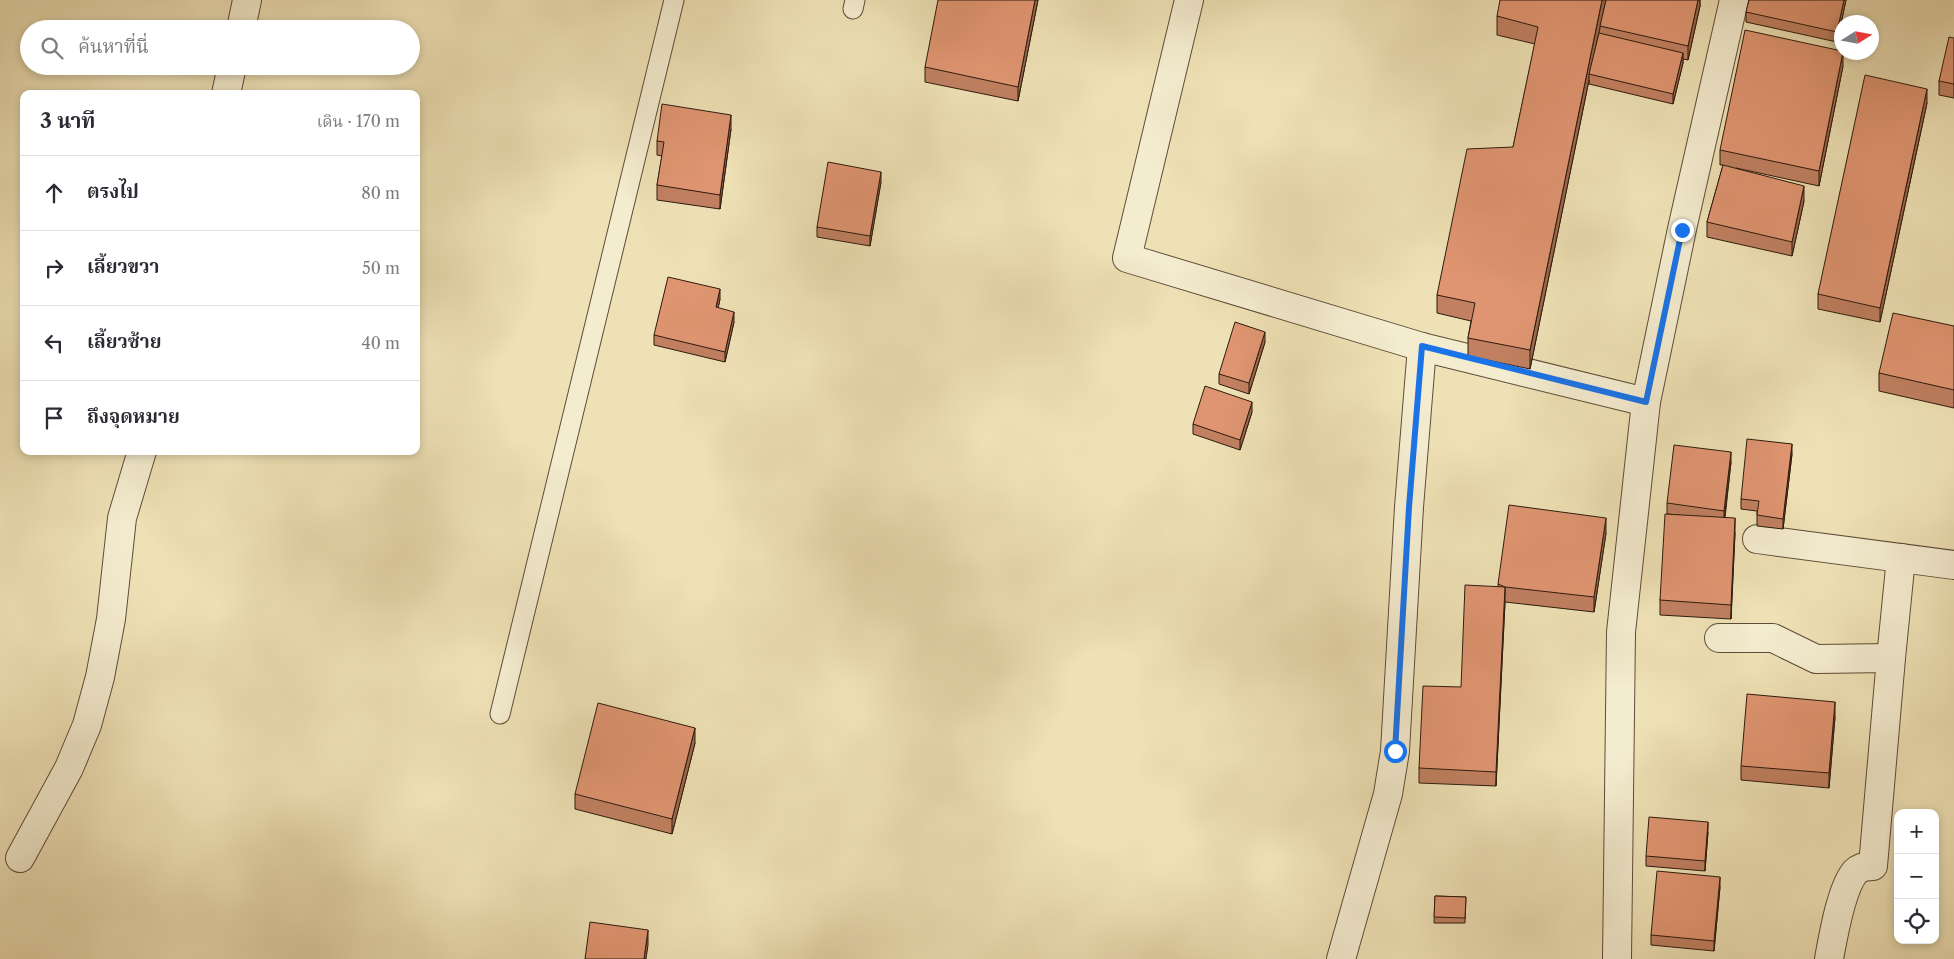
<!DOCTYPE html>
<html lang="th">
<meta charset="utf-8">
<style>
:root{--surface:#fff;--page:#f7f7f7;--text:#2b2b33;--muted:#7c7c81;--line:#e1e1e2}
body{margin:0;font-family:"Libre Caslon Text","Noto Serif Thai",serif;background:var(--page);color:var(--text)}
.controls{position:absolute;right:15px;bottom:15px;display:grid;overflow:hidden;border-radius:10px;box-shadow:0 2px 8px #0003}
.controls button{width:45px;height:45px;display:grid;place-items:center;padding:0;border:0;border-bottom:1px solid var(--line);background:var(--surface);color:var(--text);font:25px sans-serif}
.compass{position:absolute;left:1834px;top:15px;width:45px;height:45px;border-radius:50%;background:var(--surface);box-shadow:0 2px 8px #0003;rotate:79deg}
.stop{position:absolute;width:15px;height:15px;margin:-11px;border:4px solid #1a73e8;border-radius:50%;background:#fff}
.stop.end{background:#1a73e8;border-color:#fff;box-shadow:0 1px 5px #0008}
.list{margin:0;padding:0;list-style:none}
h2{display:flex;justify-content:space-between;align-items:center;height:65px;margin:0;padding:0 20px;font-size:21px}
h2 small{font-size:16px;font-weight:400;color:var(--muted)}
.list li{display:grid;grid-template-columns:32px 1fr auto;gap:15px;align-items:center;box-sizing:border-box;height:75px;padding:0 20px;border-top:1px solid var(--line)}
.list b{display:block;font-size:19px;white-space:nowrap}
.list em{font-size:16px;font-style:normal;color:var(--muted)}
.icon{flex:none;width:28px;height:28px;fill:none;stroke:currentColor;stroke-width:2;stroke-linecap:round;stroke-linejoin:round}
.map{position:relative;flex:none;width:1954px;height:959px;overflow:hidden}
.search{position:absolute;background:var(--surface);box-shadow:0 2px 8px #0003;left:20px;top:20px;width:400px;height:55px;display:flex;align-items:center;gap:12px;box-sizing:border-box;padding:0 18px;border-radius:28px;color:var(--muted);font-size:19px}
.panel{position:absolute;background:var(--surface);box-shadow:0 2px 8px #0003;left:20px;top:90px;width:400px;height:365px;border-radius:10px}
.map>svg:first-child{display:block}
</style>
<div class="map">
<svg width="1954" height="959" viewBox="0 0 1954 959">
<rect width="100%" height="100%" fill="#eee1b5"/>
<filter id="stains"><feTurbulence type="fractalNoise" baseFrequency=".004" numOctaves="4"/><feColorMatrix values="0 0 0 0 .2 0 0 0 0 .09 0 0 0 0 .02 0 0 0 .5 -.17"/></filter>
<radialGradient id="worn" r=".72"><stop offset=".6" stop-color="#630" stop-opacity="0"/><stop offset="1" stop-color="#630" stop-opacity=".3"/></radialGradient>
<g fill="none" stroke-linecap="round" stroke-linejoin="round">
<defs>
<g id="lane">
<polyline points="853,9 855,0"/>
<polyline points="500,714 674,0"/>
</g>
<g id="street">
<polyline points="1189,0 1127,258 1422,347 1646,402"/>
<polyline points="241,29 247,0"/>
<polyline points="226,94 232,66"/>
<polyline points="1757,539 1954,565"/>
<polyline points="1719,638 1773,638 1816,659 1891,658"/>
<polyline points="20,858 69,768 87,725 100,677 111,619 122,518 142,451"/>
<polyline points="1341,959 1388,794 1395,751 1409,507 1422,347"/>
<polyline points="1617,959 1621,632 1646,402 1682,229 1734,0"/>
<path d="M1829,959c4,-22 12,-70 26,-87 5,-5 12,-6 18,-6l18,-208 10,-100"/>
</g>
</defs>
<!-- lane casing -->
<use href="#lane" stroke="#5e4c37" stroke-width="21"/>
<!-- street casing -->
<use href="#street" stroke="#5e4c37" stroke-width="30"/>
<!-- lane -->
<use href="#lane" stroke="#f4eccf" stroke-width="19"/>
<!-- street -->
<use href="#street" stroke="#f4eccf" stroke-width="28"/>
</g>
<!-- wall -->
<g fill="#c08061" stroke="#2e1a0d">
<polygon points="1038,0 1018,101 925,82 925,67"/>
<polygon points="1700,0 1700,6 1688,60 1683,59 1683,63 1673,104 1589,84 1589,80 1530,369 1468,356 1468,338 1471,321 1437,313 1437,295 1513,147 1535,44 1497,35 1497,16"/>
<polygon points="1846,0 1837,42 1746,22 1746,12"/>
<polygon points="1954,38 1954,98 1939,95 1939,81"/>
<polygon points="1843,66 1819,186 1736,168 1804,201 1792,256 1707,237 1707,222 1723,165 1720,165 1720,150"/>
<polygon points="1927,103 1880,322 1818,309 1818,294"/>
<polygon points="731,129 720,209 657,200 657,185 662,156 657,155 657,141"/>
<polygon points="881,182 870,246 817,237 817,227"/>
<polygon points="720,299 718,308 734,322 725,362 654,345 654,335"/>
<polygon points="1954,326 1954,408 1879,391 1879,373"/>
<polygon points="1265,342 1249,394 1219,384 1219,374"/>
<polygon points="1252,412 1240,450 1193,434 1193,424"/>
<polygon points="1792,454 1783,529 1757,526 1757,511 1741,509 1741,499"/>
<polygon points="1731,462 1725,518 1735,533 1731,619 1660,615 1660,600 1680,515 1667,514 1667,503"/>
<polygon points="1606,533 1594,612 1505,602 1496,786 1419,783 1419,768 1461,687 1498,587 1498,584"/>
<polygon points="1835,717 1829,788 1741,780 1741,766"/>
<polygon points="695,743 672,834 575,809 575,794"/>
<polygon points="1708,832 1705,871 1646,866 1646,856"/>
<polygon points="1720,887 1714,951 1651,945 1651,935"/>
<polygon points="1435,896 1466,897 1465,923 1434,923"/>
</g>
<!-- shaded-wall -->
<g fill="#9c684f" stroke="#2e1a0d">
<polygon points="1035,0 1038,0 1018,101 1018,87"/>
<polygon points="1602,0 1606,0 1590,74 1589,74 1589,80 1530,369 1530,350"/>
<polygon points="1698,0 1700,0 1700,6 1688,60 1688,46"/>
<polygon points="1844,0 1846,0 1837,42 1837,32"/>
<polygon points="1843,52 1843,66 1819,186 1819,171"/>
<polygon points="1683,53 1683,63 1673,104 1673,94"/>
<polygon points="1927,89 1927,103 1880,322 1880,308"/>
<polygon points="731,115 731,129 720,209 720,195"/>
<polygon points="881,172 881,182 870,246 870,236"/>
<polygon points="1804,186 1804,201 1792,256 1792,242"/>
<polygon points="720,289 720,299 716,318 716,307"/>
<polygon points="734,312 734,322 725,362 725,352"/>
<polygon points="1265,332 1265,342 1249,394 1249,383"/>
<polygon points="1252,402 1252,412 1240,450 1240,440"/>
<polygon points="1792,444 1792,454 1783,529 1783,519"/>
<polygon points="1731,452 1731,462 1724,521 1724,511"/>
<polygon points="1606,518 1606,533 1594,612 1594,597"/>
<polygon points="1735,518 1735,533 1731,619 1731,605"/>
<polygon points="1505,587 1505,602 1496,786 1496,772"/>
<polygon points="1835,702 1835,717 1829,788 1829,773"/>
<polygon points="695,728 695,743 672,834 672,819"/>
<polygon points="1708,822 1708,832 1705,871 1705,861"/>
<polygon points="1720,877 1720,887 1714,951 1714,941"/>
<polygon points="648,930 648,945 646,959 644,959"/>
</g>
<!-- building -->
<g fill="#df9571" stroke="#2e1a0d">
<polygon points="938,0 1035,0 1018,87 925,67"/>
<polygon points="1500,0 1602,0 1530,350 1468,338 1475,303 1437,295 1467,149 1513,147 1538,27 1497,16"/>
<polygon points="1606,0 1698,0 1688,46 1600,26"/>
<polygon points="1749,0 1844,0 1837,32 1746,12"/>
<polygon points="1745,30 1842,51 1842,52 1843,52 1819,171 1720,150"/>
<polygon points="1599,33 1683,53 1673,94 1589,74"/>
<polygon points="1949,37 1954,38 1954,84 1939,81"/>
<polygon points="1865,75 1927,89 1880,308 1818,294"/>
<polygon points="662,104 731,115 720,195 657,185 664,142 657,141"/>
<polygon points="828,162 881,172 870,236 817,227"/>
<polygon points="1723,165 1804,186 1792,242 1707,222"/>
<polygon points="668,277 720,289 716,307 734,312 725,352 654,335"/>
<polygon points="1893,313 1954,326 1954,390 1879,373"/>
<polygon points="1235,322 1265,332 1249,383 1219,374"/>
<polygon points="1205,386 1252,402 1240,440 1193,424"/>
<polygon points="1747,439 1792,444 1783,519 1757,515 1759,501 1741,499"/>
<polygon points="1674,445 1731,452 1724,511 1667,503"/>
<polygon points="1509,505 1606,518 1594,597 1505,587 1496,772 1419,768 1423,686 1461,687 1465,585 1505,587 1498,584"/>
<polygon points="1665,514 1735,518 1731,605 1660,600"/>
<polygon points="1747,694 1835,702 1829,773 1741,766"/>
<polygon points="598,703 695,728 672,819 575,794"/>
<polygon points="1649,817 1708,822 1705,861 1646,856"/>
<polygon points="1657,871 1720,877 1714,941 1651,935"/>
<polygon points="1435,896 1466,897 1465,918 1434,917"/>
<polygon points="590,922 648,930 644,959 585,959"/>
</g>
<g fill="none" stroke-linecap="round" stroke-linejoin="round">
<!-- route -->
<polyline stroke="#1a73e8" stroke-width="6" points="1395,751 1409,507 1422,346 1646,402 1682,230"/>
</g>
<rect width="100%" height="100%" filter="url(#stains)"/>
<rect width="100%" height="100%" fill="url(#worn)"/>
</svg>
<div class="controls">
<button>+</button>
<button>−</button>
<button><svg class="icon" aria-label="locate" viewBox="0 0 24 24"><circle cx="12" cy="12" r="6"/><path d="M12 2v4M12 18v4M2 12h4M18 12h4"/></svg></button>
</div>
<svg class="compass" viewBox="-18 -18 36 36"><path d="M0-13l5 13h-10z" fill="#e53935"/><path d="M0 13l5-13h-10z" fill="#7c7c81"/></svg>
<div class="stop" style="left:1395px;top:751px"></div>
<div class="stop end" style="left:1682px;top:230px"></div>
<div class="search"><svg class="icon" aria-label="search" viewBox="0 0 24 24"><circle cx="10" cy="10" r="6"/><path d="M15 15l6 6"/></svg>ค้นหาที่นี่</div>
<section class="panel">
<h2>3 นาที<small>เดิน · 170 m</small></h2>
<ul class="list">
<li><svg class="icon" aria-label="ahead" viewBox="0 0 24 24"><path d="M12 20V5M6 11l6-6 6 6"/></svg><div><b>ตรงไป</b></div><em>80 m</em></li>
<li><svg class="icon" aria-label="right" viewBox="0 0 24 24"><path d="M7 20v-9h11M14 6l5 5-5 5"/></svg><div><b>เลี้ยวขวา</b></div><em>50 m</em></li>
<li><svg class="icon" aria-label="left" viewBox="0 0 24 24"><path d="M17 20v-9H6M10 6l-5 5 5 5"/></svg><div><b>เลี้ยวซ้าย</b></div><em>40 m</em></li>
<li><svg class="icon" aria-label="arrive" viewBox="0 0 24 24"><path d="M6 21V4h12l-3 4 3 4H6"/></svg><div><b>ถึงจุดหมาย</b></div></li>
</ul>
</section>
</div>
